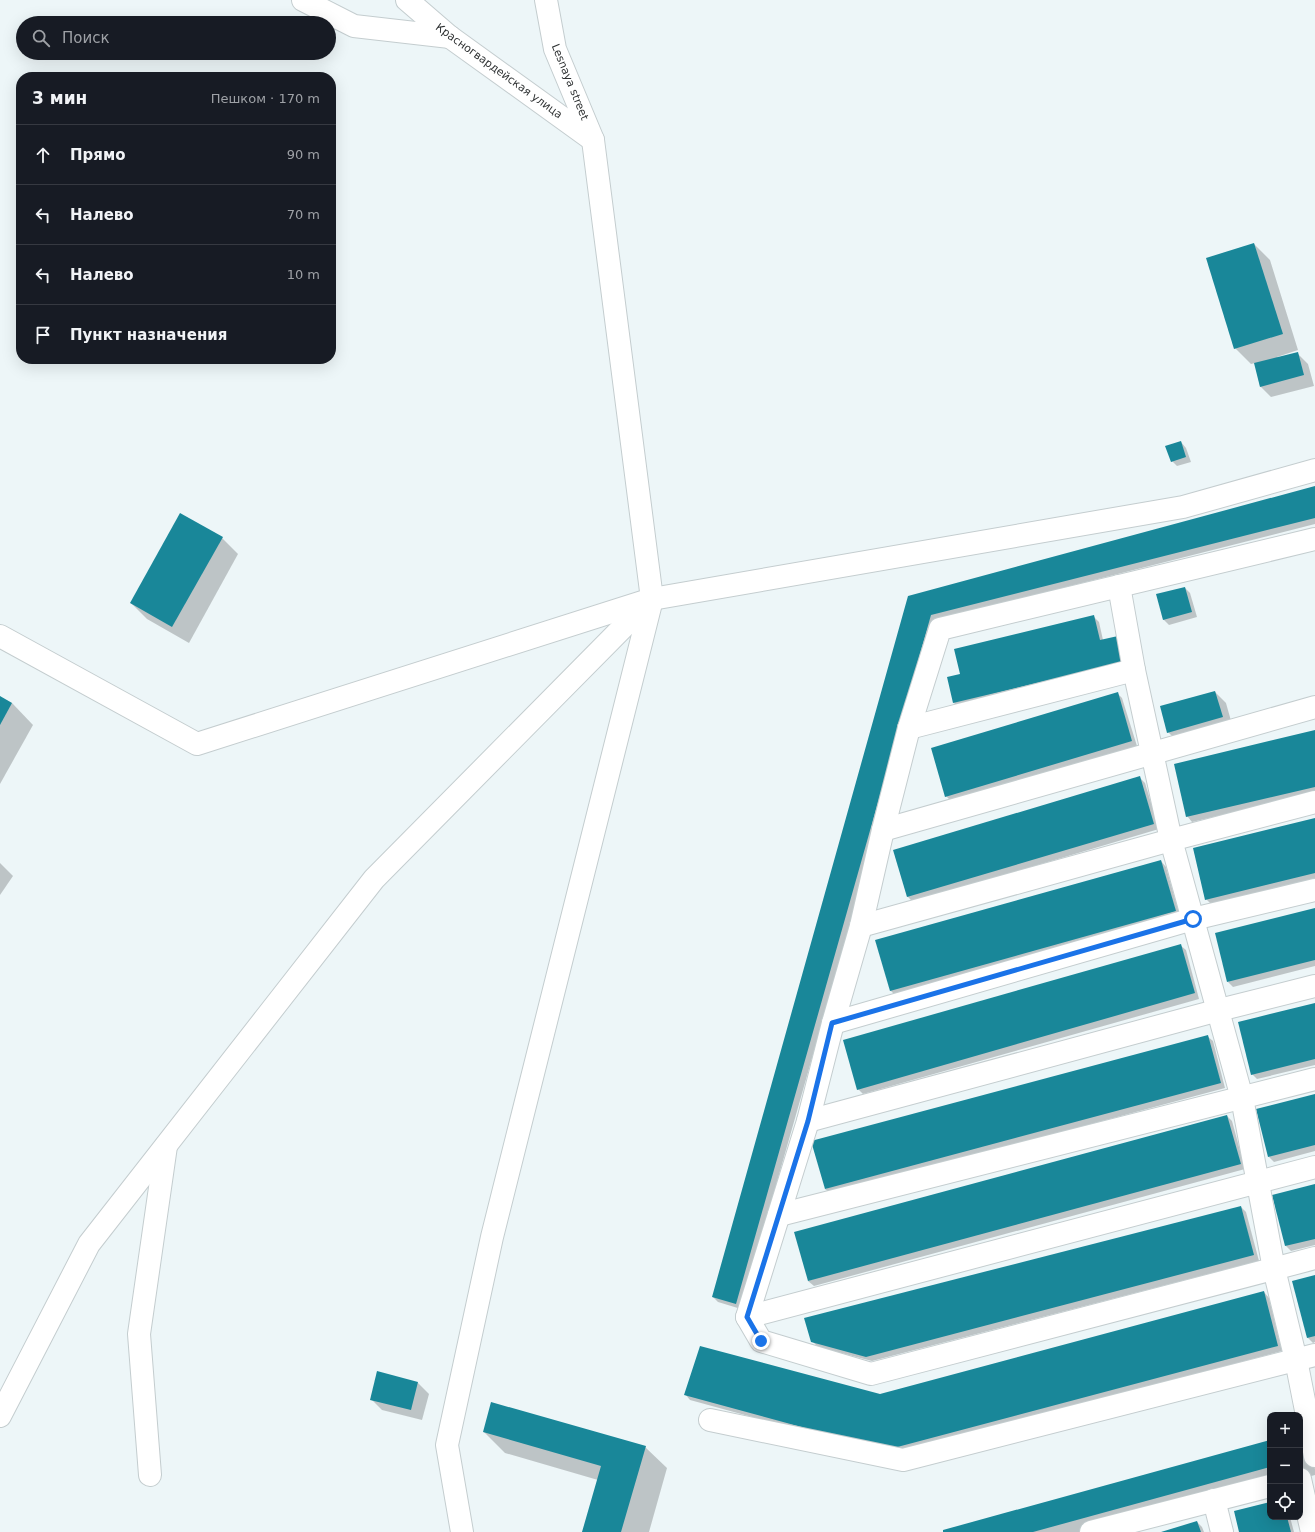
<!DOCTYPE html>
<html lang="ru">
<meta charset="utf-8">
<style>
:root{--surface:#171b24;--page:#20242c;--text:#f1f3f6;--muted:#9ea1a6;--line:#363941}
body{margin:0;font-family:"DejaVu Sans",sans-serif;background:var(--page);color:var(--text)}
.controls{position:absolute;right:12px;bottom:12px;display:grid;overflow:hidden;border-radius:8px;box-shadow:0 4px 16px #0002}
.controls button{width:36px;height:36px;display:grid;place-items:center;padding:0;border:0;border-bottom:1px solid var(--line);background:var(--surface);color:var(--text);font:20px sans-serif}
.stop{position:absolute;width:12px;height:12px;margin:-9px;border:3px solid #1a73e8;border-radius:50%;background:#fff}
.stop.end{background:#1a73e8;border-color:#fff;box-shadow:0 1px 4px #0008}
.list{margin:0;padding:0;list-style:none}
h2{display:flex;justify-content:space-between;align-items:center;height:52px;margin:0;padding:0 16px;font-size:17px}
h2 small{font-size:13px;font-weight:400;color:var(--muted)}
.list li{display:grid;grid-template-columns:26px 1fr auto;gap:12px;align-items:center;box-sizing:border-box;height:60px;padding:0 16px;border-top:1px solid var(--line)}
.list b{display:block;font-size:15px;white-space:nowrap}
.list em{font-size:13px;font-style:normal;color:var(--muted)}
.icon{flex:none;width:22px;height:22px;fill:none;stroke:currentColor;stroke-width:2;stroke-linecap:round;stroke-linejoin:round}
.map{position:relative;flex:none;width:1315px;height:1532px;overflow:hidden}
.search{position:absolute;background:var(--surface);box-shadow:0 4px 16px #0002;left:16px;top:16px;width:320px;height:44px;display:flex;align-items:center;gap:10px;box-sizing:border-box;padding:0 14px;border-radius:22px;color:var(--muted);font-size:15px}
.panel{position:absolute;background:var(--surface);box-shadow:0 4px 16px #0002;left:16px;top:72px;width:320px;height:292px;border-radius:16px}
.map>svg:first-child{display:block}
</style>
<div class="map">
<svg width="1315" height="1532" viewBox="0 0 1315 1532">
<rect width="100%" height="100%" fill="#edf6f8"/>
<!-- shadow -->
<g fill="#0003">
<polygon points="1254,244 1270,260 1298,350 1277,357 1277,358 1297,353 1308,364 1314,386 1271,397 1260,386 1255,363 1251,364 1235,348"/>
<polygon points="1181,442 1186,448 1191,462 1177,466 1172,461"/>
<polygon points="1315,487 1315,524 936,620 741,1309 718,1302 713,1297 909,597"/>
<polygon points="222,538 238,554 189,643 147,619 131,603"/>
<polygon points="1185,588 1190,593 1197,617 1169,625 1163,619"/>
<polygon points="1094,617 1099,622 1103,640 1129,667 959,708 954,703 961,675"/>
<polygon points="1215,692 1226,703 1233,728 1179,743 1168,732"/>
<polygon points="1117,693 1122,698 1137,746 951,801 946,796"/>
<polygon points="0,697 12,703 33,725 0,784"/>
<polygon points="1315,731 1315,793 1192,822 1187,816"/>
<polygon points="1139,777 1145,783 1159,829 913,902 908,897 894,851"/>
<polygon points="1315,819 1315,879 1211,904 1206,899"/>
<polygon points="1161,861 1166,867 1180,916 896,996 890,990"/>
<polygon points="0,863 13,876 0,895"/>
<polygon points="1315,909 1315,966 1233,987 1228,982"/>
<polygon points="1180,945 1186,950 1199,999 863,1094 858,1089"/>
<polygon points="1315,1004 1315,1065 1257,1079 1252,1074"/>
<polygon points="1207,1036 1213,1041 1225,1088 831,1194 825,1189"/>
<polygon points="1315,1095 1315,1151 1274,1162 1269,1157"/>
<polygon points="1227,1116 1232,1121 1245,1169 814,1286 808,1281"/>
<polygon points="1315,1185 1315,1245 1291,1251 1286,1246"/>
<polygon points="1241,1207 1246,1212 1259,1261 872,1361 818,1347 812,1341"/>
<polygon points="1315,1276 1315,1342 1313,1343 1308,1338"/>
<polygon points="1264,1292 1269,1298 1282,1351 892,1455 690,1400 685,1394 880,1395"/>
<polygon points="418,1383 429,1394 422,1420 382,1410 371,1399"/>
<polygon points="484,1432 645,1447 667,1468 649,1532 583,1532 598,1480 505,1453"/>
<polygon points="1270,1441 1270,1487 1108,1532 944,1532"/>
<polygon points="1300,1441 1310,1451 1315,1469 1315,1475 1300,1479"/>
<polygon points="1270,1503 1270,1517 1290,1517 1294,1532 1240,1532"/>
<polygon points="1197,1522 1202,1527 1204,1532 1163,1532"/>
</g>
<!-- building -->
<g fill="#198799">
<polygon points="1254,243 1283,334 1234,349 1206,258"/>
<polygon points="1298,352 1304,375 1260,387 1254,363"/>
<polygon points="1181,441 1186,457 1171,462 1165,446"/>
<polygon points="1315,486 1315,518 931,615 736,1304 712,1297 908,596"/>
<polygon points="180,513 223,537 172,627 130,603"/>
<polygon points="1185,587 1192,612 1163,620 1156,594"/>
<polygon points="1094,615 1100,640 1118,636 1124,662 953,703 947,677 960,674 954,649"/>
<polygon points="1215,691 1223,717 1167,733 1160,706"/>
<polygon points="1118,692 1132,741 945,797 931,748"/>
<polygon points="0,696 12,703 0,725"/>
<polygon points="1315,730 1315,787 1186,817 1174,764"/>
<polygon points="1140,776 1154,824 907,897 893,850"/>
<polygon points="1315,818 1315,873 1205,900 1193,848"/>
<polygon points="1161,860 1176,911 890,991 875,940"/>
<polygon points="1315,908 1315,960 1227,982 1215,933"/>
<polygon points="1181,944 1195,993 857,1090 843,1040"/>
<polygon points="1315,1003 1315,1059 1251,1075 1238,1022"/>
<polygon points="1208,1035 1221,1083 825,1189 811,1141"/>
<polygon points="1315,1094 1315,1145 1268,1157 1256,1109"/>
<polygon points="1227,1115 1241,1164 808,1281 794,1232"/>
<polygon points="1315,1184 1315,1239 1285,1246 1272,1195"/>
<polygon points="1241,1206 1254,1255 866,1357 811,1342 804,1318"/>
<polygon points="1315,1275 1315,1336 1307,1338 1292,1281"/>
<polygon points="1264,1291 1278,1346 886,1450 684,1395 700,1346 880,1394"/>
<polygon points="377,1371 418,1382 411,1410 370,1400"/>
<polygon points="491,1402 646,1446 621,1532 582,1532 601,1466 483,1432"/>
<polygon points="1270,1440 1270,1467 1033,1532 943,1532 943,1530"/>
<polygon points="1270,1502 1270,1517 1287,1517 1291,1532 1239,1532 1234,1511"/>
<polygon points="1197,1521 1201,1532 1161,1532"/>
</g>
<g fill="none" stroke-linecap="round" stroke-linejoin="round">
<defs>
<g id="minor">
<polyline points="303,0 354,26 450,37"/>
<polyline points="407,0 450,37 593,140"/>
<polyline points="1315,539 940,629 909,728 883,830 861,926 833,1023 808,1121 747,1317 761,1341 871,1374 1315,1258"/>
<polyline points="1119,586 1134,670 1171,840 1242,1098 1274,1269 1296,1360 1315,1456"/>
<polyline points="0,636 197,744 652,599 1183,507 1315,470"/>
<polyline points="909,728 1134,670"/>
<polyline points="883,830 1315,707"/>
<polyline points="861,926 1171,840 1315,802"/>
<polyline points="833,1023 1193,919 1315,890"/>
<polyline points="808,1121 1219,1010 1315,986"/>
<polyline points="779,1215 1315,1079"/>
<polyline points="747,1317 1315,1167"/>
<polyline points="0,1416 89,1244 374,879 649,601"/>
<polyline points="710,1420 903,1460 1315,1355"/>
<polyline points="150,1475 139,1334 166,1146"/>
<polyline points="1300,1479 1312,1532"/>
<polyline points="1214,1500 1222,1532"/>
<polyline points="462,1532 447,1445 492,1237 652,599 593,140 555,49 546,0"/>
<polyline points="1091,1532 1270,1486"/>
</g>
</defs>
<!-- minor casing -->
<use href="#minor" stroke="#c4cdcf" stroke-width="24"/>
<!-- minor -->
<use href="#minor" stroke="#fff" stroke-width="22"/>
</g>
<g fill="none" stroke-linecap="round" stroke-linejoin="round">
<!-- route -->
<polyline stroke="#1a73e8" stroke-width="5" points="761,1341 747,1317 808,1121 832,1023 1193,919"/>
</g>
<g text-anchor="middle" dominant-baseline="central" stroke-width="3" stroke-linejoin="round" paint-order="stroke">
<!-- street labels -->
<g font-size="11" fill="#2f3233" stroke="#fff">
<text transform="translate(499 71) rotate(36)">Красногвардейская улица</text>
<text transform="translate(570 82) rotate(68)">Lesnaya street</text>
</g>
</g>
</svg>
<div class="controls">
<button>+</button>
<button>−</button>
<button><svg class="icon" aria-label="locate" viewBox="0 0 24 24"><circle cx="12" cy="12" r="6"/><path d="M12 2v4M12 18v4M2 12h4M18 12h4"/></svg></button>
</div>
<div class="stop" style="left:1193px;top:919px"></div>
<div class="stop end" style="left:761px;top:1341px"></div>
<div class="search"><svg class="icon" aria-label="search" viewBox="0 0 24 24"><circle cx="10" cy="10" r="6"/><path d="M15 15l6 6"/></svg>Поиск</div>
<section class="panel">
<h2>3 мин<small>Пешком · 170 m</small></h2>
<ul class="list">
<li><svg class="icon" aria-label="ahead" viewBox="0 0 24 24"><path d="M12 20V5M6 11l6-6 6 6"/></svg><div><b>Прямо</b></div><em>90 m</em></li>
<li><svg class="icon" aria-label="left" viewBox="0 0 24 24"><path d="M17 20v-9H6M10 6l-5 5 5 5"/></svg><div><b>Налево</b></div><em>70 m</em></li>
<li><svg class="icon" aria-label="left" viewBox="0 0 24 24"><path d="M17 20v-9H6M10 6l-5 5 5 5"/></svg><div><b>Налево</b></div><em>10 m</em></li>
<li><svg class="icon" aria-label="arrive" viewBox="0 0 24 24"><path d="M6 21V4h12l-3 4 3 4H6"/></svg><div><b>Пункт назначения</b></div></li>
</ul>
</section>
</div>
